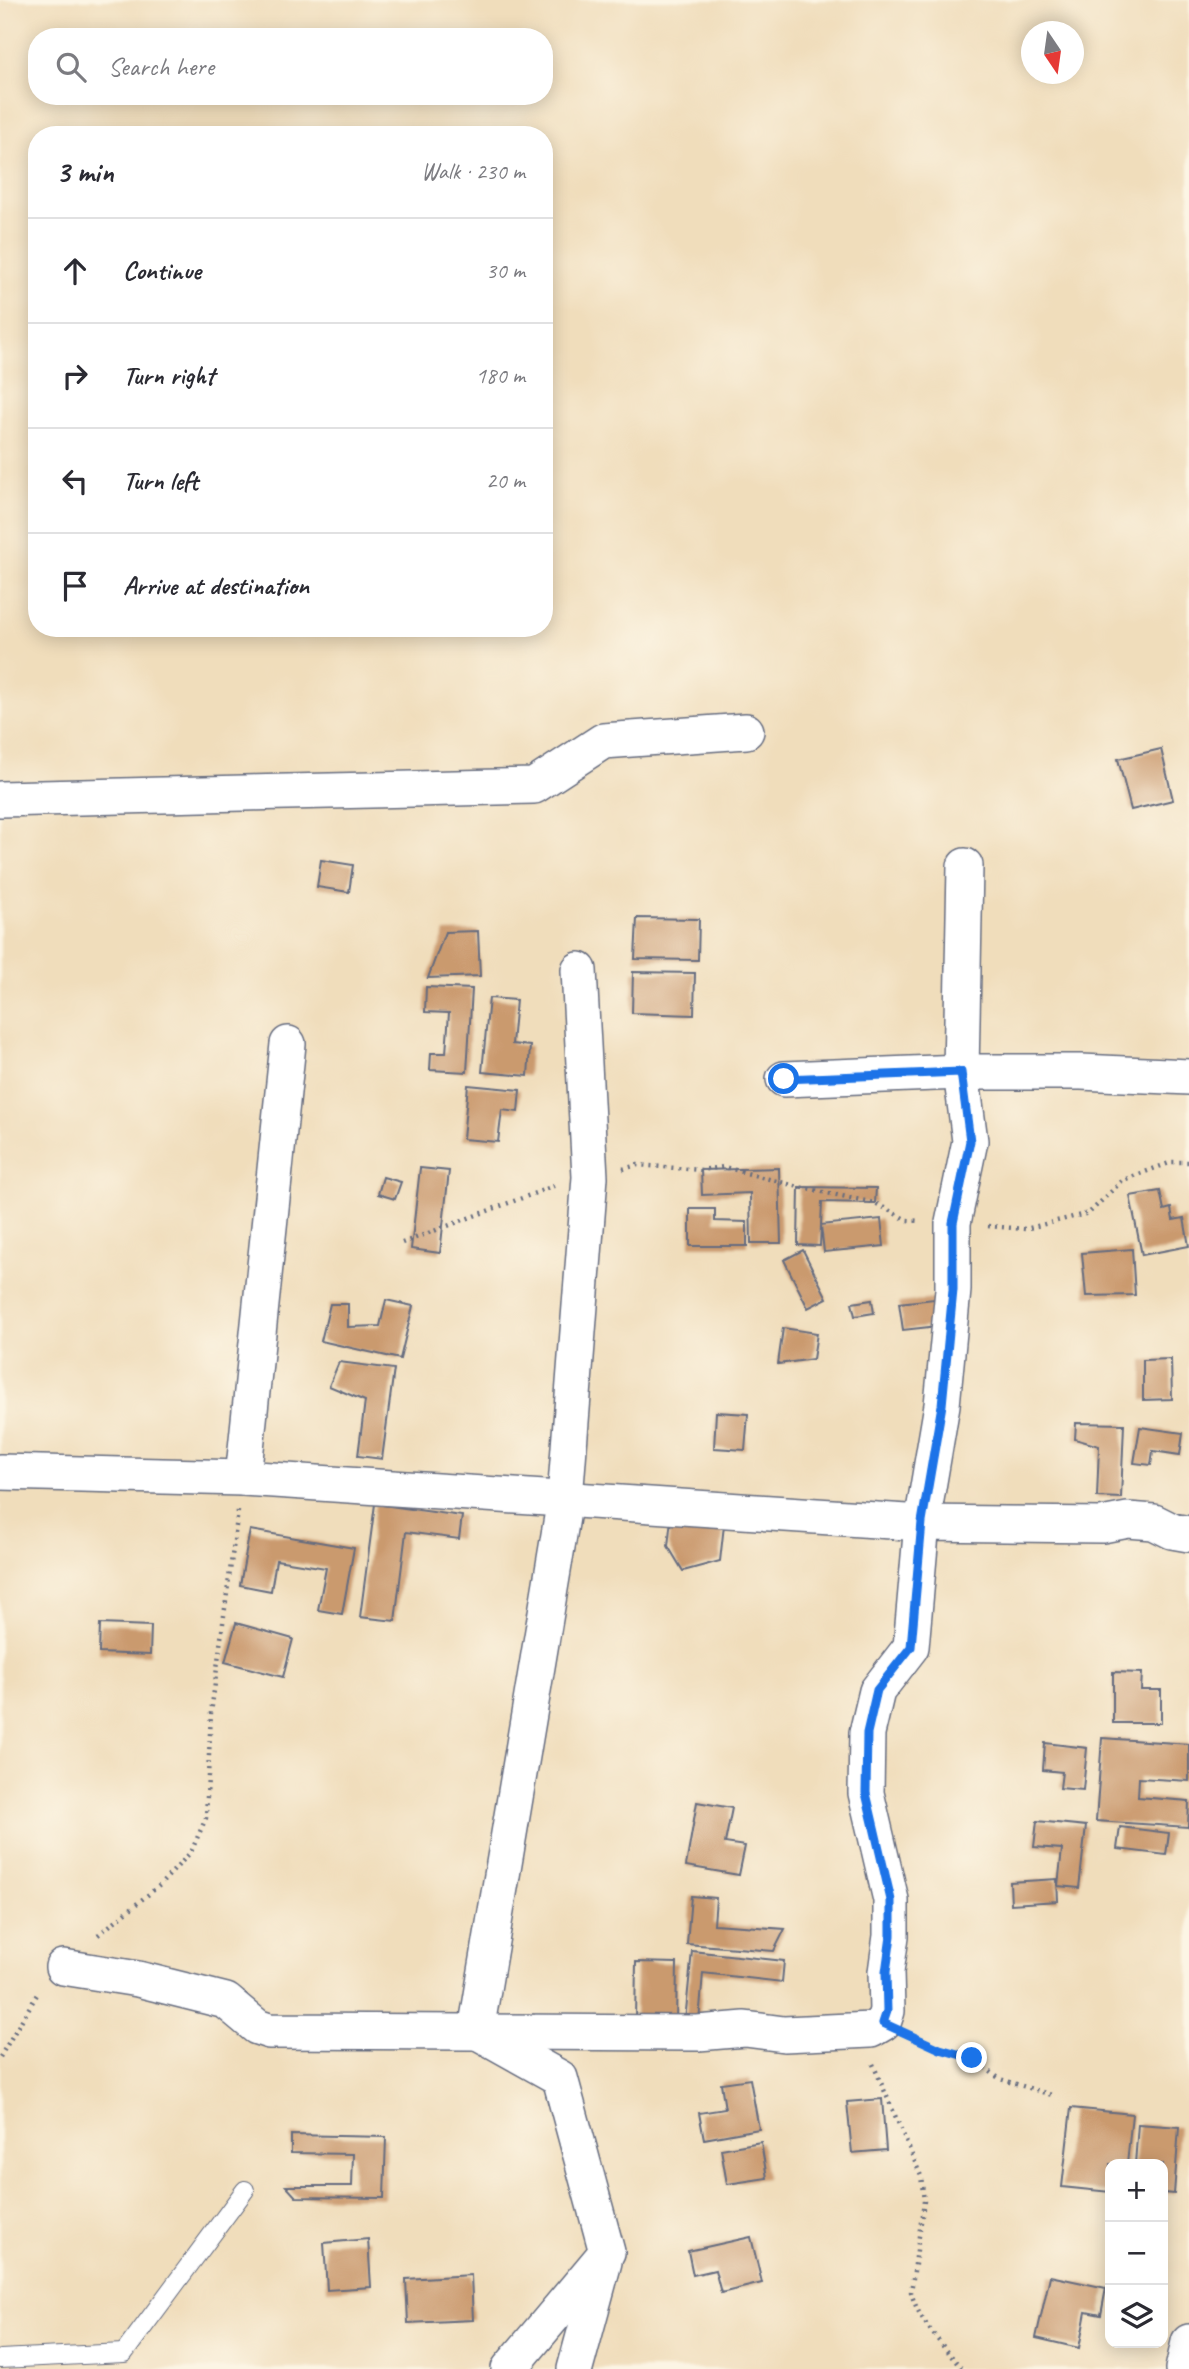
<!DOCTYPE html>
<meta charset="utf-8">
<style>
:root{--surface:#fff;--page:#f2f2f3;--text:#2b2b33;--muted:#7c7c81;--line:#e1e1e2}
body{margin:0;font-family:Caveat,sans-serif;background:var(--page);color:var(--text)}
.controls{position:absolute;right:21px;bottom:21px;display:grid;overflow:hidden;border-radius:14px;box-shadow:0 4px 18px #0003}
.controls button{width:63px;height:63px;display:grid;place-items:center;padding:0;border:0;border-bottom:2px solid var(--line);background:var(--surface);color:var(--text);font:35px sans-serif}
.compass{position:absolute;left:1021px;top:21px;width:63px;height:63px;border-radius:50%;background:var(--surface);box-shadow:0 4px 18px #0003;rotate:167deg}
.stop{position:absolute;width:21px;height:21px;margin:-16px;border:5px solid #1a73e8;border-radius:50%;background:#fff}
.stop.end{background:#1a73e8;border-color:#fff;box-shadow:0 2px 7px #0008}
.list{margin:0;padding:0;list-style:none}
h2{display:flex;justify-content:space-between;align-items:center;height:91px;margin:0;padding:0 28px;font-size:30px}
h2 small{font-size:23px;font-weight:400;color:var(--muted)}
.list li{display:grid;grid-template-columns:46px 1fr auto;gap:21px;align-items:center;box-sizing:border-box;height:105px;padding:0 28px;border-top:2px solid var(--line)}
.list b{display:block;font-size:26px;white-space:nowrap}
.list em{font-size:23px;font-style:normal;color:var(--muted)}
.icon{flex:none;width:38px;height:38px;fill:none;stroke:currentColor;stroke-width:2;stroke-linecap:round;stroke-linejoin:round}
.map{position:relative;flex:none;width:1189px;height:2369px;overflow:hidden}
.search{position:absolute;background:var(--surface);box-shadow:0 4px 18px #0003;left:28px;top:28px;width:525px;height:77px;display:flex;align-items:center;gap:18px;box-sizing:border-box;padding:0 24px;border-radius:28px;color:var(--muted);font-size:26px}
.panel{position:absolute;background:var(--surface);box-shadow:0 4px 18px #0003;left:28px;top:126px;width:525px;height:511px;border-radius:28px}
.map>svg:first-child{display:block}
</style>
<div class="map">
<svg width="1189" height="2369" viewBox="0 0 1189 2369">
<rect width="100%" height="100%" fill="#fcf5e5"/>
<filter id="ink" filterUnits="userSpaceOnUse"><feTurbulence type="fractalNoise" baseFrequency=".0143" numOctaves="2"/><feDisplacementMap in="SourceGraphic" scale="14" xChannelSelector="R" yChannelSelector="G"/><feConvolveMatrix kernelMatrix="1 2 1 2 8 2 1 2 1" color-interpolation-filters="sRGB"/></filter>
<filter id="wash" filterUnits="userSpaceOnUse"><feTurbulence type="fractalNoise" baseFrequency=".00686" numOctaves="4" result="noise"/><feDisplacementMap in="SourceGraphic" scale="28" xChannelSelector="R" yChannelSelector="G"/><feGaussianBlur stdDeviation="1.57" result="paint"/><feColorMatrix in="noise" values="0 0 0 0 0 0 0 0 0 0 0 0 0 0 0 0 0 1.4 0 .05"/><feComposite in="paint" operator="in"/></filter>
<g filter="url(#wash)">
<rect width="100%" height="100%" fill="#f0ddbb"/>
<g id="blocks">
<!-- building -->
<g fill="#ca9a6e">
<polygon points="1161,749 1173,800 1131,810 1118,759"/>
<polygon points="321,860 353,865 349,892 317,887"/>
<polygon points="637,918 699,919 698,960 635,959"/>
<polygon points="478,931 480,976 428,978 445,932"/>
<polygon points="633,972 695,973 694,1015 632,1013"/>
<polygon points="426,987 472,989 467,1072 430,1070 431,1053 446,1053 449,1013 425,1012"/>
<polygon points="489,998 516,1000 512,1044 530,1046 528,1076 482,1072"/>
<polygon points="468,1085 520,1090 518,1112 502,1110 498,1142 463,1139"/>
<polygon points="420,1168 449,1171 440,1253 411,1249"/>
<polygon points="779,1168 781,1243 751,1243 750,1193 702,1195 701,1170"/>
<polygon points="383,1177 401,1182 395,1199 378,1194"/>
<polygon points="799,1187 876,1188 875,1203 822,1202 821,1225 881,1219 884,1246 824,1252 821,1225 820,1246 798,1245"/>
<polygon points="1160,1191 1164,1210 1171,1208 1173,1220 1184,1218 1189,1246 1142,1255 1130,1196"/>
<polygon points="690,1209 715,1209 715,1221 747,1222 747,1246 690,1246"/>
<polygon points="1132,1249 1135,1295 1086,1296 1082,1253"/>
<polygon points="803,1250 827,1298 808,1308 784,1260"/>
<polygon points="934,1299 938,1326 903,1330 899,1303"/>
<polygon points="386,1300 413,1306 400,1359 321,1341 330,1304 348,1304 348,1327 380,1326"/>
<polygon points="872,1300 874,1313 855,1316 852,1303"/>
<polygon points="783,1328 817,1333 813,1359 778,1364"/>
<polygon points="1171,1359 1172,1399 1143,1400 1143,1360"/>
<polygon points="339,1362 394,1369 382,1459 358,1456 365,1401 329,1386"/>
<polygon points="716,1412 748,1414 745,1450 714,1448"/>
<polygon points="1076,1423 1124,1424 1121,1498 1097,1497 1099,1446 1075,1439"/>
<polygon points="1140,1427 1183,1433 1180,1455 1153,1451 1151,1465 1134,1463"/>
<polygon points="375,1504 462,1516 459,1539 406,1532 395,1621 360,1617"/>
<polygon points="671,1519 724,1525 720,1561 683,1571 668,1546"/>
<polygon points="250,1530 354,1548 342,1614 318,1610 326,1568 276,1560 271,1591 240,1585"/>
<polygon points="236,1623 293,1639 283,1677 225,1662"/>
<polygon points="100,1624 151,1626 150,1655 99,1653"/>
<polygon points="1113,1672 1142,1673 1141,1690 1161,1690 1161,1723 1113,1723"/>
<polygon points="1102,1738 1189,1744 1189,1781 1139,1778 1138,1797 1189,1801 1188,1827 1096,1821"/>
<polygon points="1045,1743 1087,1748 1083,1790 1060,1788 1062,1772 1043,1770"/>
<polygon points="697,1802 732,1808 725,1843 745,1846 739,1875 686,1866"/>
<polygon points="1037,1821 1086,1826 1079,1888 1058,1886 1062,1849 1034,1847"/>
<polygon points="1120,1827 1169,1833 1166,1855 1117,1849"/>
<polygon points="1057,1879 1058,1901 1011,1904 1010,1882"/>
<polygon points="691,1896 716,1898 714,1924 785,1929 774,1951 687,1944"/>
<polygon points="692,1951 784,1961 782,1982 703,1973 698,2033 684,2031"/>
<polygon points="636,1962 677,1963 676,2021 635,2020"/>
<polygon points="750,2079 759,2129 704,2139 699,2113 725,2109 721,2083"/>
<polygon points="882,2099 886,2150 852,2153 847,2102"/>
<polygon points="1071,2108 1132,2114 1127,2164 1110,2164 1110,2192 1062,2187"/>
<polygon points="1138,2124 1179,2127 1174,2194 1163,2193 1163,2164 1135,2164"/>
<polygon points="291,2135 386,2137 384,2198 296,2197 286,2186 352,2186 353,2154 291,2153"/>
<polygon points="761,2142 767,2178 727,2184 721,2149"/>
<polygon points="751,2237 762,2283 721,2293 715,2270 693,2275 688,2251"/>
<polygon points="368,2239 371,2287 327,2290 324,2243"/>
<polygon points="471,2275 473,2320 408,2323 406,2279"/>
<polygon points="1050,2276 1106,2288 1101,2315 1086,2312 1079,2348 1036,2338"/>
</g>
</g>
</g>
<g filter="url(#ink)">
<use href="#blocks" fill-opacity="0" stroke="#666c7f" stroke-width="2"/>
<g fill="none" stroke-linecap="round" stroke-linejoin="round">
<defs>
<polyline id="service" points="0,2359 124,2353 245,2190"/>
<g id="minor">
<polyline points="0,799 534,786 603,741 746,731"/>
<polyline points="784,1079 961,1072 1081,1072 1189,1077"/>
<polyline points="0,1472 243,1478 922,1523 942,1405 953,1290 953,1223 970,1141 961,1072 965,866"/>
<polyline points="243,1478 288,1044"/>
<polyline points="63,1967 138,1979 226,2001 257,2027 269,2031 698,2033 745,2029 784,2034 871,2030 883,2023 887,2011 886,1972 891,1936 891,1900 866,1793 867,1733 877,1691 911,1647 922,1523 1102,1525 1128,1520 1154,1522 1172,1531 1189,1534"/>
<polyline points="509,2369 607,2252 560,2078 476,2031 565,1499 590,1177 579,970"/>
<polyline points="575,2369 604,2262"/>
<polyline points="1183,2369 1189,2342"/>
</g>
</defs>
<!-- service casing -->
<use href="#service" stroke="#666c7f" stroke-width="20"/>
<!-- minor casing -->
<use href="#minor" stroke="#666c7f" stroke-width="38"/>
<!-- path -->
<g stroke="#666c7f" stroke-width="4.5" stroke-dasharray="2 5" stroke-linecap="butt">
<polyline points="623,1169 638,1165 701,1170 724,1167 799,1187 875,1203 907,1220 920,1221"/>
<polyline points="988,1226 1025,1229 1089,1213 1123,1180 1172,1162 1189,1162"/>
<polyline points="402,1243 554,1186"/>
<polyline points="98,1935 160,1885 191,1852 206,1818 211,1713 238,1511"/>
<polyline points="915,2037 940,2049 972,2058 1000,2079 1055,2096"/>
<polyline points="0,2057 39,1991"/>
<path d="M873,2064l48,112 3,25 -13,91c8,30 32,53 51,77"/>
</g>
<!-- service -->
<use href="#service" stroke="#fff" stroke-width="18"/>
<!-- minor -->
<use href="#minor" stroke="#fff" stroke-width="35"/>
</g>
</g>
<g fill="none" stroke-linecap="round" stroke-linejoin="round" filter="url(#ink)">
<!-- route -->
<polyline stroke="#1a73e8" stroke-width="9" points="784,1079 961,1072 970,1141 953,1223 953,1290 942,1405 922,1522 911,1647 877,1690 867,1733 866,1793 891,1900 891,1936 886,1972 887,2011 883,2023 940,2049 972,2058"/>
</g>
</svg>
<div class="controls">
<button>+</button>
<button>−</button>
<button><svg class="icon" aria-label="layers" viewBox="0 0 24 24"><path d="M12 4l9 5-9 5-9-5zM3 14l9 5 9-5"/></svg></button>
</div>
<svg class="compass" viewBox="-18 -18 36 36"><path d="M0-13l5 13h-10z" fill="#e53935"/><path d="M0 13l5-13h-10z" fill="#7c7c81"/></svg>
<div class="stop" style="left:784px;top:1079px"></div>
<div class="stop end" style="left:972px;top:2058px"></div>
<div class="search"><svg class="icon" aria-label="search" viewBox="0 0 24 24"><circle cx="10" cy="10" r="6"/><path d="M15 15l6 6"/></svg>Search here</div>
<section class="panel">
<h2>3 min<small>Walk · 230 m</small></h2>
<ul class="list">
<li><svg class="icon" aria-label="ahead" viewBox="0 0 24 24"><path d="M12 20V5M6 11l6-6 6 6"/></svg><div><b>Continue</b></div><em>30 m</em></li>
<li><svg class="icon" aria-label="right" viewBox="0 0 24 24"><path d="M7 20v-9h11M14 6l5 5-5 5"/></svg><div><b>Turn right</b></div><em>180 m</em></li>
<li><svg class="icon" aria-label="left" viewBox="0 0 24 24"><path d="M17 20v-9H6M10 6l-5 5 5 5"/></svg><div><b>Turn left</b></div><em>20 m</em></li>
<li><svg class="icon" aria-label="arrive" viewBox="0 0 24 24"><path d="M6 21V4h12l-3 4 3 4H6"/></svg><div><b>Arrive at destination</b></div></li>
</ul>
</section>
</div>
